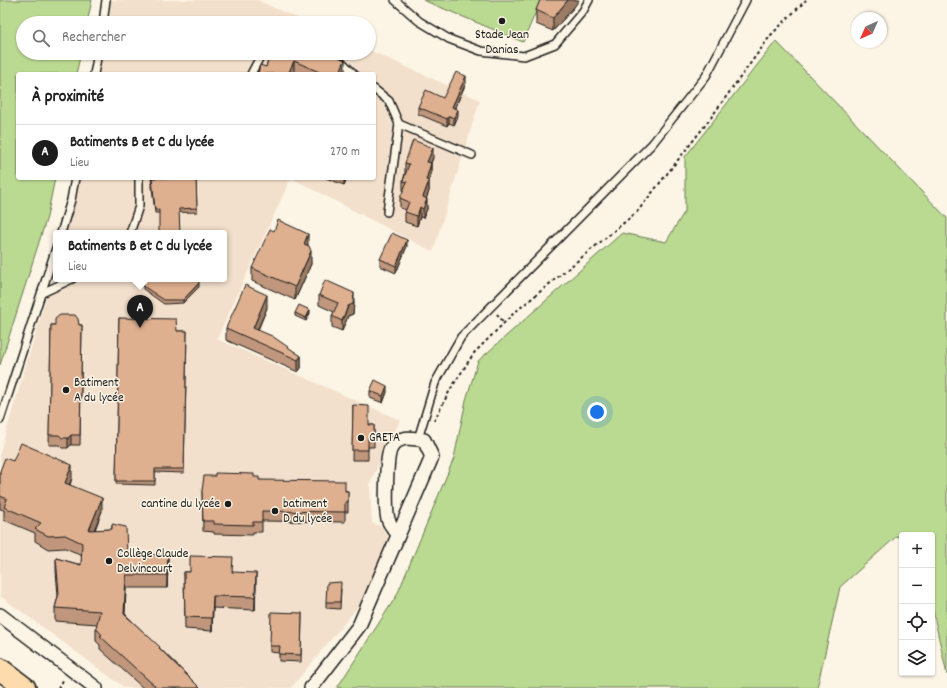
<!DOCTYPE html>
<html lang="fr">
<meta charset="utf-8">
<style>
:root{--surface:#fff;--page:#f2f2f2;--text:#222;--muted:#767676;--line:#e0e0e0;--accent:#1c1c1c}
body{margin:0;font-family:Dekko,sans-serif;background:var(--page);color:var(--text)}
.controls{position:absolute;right:12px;bottom:12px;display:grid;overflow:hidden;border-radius:4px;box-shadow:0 1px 3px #0004}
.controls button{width:36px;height:36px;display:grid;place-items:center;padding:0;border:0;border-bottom:1px solid var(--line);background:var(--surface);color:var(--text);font:20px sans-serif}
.compass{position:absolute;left:851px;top:12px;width:36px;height:36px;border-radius:50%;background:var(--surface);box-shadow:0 1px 3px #0004;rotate:225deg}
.you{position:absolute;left:597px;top:412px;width:14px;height:14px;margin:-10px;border:3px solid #fff;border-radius:50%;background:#1a73e8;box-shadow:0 0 0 6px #1a73e833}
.badge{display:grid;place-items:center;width:26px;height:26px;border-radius:50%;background:var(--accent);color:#fff;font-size:13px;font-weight:700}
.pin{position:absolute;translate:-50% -33px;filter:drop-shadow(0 1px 2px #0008)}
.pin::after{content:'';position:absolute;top:21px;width:14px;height:12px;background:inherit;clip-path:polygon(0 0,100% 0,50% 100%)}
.popup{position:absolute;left:53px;top:230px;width:174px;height:52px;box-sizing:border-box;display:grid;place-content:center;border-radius:4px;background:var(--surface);filter:drop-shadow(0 1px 3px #0005);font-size:13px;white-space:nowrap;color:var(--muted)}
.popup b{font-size:15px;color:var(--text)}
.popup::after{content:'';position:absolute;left:50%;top:100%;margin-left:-8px;border:8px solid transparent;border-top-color:var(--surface)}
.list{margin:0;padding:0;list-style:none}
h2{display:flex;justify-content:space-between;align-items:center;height:52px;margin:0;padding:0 16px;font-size:17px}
h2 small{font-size:13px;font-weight:400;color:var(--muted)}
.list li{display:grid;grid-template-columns:26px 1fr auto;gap:12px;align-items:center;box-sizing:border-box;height:56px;padding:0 16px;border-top:1px solid var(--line)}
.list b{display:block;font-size:15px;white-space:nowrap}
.list p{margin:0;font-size:13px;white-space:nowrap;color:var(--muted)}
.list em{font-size:13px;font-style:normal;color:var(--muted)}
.icon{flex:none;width:22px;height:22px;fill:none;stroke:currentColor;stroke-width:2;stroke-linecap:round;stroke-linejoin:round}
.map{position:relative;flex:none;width:947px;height:688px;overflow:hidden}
.search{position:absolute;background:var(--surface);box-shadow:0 1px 3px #0004;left:16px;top:16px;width:360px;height:44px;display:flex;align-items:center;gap:10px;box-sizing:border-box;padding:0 14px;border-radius:22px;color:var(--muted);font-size:15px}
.panel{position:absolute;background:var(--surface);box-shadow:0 1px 3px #0004;left:16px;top:72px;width:360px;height:108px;border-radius:4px}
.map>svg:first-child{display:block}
</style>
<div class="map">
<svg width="947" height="688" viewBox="0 0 947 688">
<rect width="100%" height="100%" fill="#fcf5e5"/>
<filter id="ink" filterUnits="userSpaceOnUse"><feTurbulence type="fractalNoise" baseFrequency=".025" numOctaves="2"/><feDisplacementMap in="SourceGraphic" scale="8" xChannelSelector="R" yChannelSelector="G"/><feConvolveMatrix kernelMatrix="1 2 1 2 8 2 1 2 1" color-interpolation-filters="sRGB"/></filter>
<g filter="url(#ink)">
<!-- built -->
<g fill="#f3e0cc">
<polygon points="110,0 257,0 308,23 107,23"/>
<polygon points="369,50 480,100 433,252 291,178 217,339 400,420 370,483 372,523 383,527 388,538 365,598 291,688 125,688 0,596 0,452 56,265 56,279 224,279 224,233 66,233 76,200 80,178 374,178 374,74 99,74 103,53 369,53"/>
</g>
<!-- green -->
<g fill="#bad991" stroke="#6b7a56">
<polygon points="0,0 92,0 87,23 23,23 23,53 81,53 76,74 18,74 18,178 55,178 47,217 0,365"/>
<polygon points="423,0 541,0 523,42"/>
<polygon points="776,41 947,218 947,675 932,607 932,535 902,535 902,540 897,536 840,587 817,688 337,688 397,595 454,458 466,400 478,361 622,233 666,242 685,211 685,157"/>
</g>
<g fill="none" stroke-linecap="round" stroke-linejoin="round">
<defs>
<g id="lane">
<polyline points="395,0 419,21 449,39 481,51 524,56 555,44 583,11 589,0"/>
<polyline points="103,23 106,0"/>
<polyline points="323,53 344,64 354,74"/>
<polyline points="94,74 98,53"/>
<polyline points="251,74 262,53"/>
<polyline points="374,89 389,101 399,124 472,155"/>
<polyline points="387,212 399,124"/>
<polyline points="61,233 71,200 75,178"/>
<polyline points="130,233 139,206 139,178"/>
<polyline points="42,293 72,279"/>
<polyline points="0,420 56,248"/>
<polyline points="418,439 435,383 461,337 652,144 706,76 746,0"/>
</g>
<g id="street">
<polyline points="0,615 96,688"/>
<path d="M311,688l48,-62 73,-169 -8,-17c-11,-2 -26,-5 -33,8 -5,8 -6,61 -3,71 1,5 7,11 10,15"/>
</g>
<polyline id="primary" points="0,669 25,688"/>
</defs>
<!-- lane casing -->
<use href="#lane" stroke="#1c1c1c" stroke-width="10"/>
<!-- street casing -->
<use href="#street" stroke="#1c1c1c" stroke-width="16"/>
<!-- primary casing -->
<use href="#primary" stroke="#1c1c1c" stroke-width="24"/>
<!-- path -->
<g stroke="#1c1c1c" stroke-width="2" stroke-dasharray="3 3" stroke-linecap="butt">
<polyline points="497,314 504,323"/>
<polyline points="434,421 450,390 474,353 514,313 637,212 707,123 771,35 806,0"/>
<polyline points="58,688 64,679"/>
</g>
<!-- lane -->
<use href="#lane" stroke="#fcf5e5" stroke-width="7"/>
<!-- street -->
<use href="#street" stroke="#fcf5e5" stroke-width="13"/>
<!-- primary -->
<use href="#primary" stroke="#fedbac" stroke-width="21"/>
</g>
<!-- wall -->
<g fill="#c0977c" stroke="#1c1c1c">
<polygon points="575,6 553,31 536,24 536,10"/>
<polygon points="270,53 336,53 336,56 345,73 345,74 258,74 266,67"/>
<polygon points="466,83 455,108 458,116 454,125 449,123 447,126 418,114 418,107 443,98"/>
<polygon points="433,158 431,163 431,173 429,181 429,191 426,199 427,209 423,218 420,217 417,226 405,222 405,212 406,210 400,208 400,198 404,191 403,190 403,181 405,173 405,163"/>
<polygon points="151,178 196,178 197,212 155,213"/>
<polygon points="326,178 347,178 344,185"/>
<polygon points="308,246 311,264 295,300 252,281 252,268"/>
<polygon points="407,246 396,273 380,266 380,259"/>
<polygon points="143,279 199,287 183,303 164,304 143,289"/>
<polygon points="319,295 354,303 353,314 348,316 342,331 332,327 332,316 334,312 319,305"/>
<polygon points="267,308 258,330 301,356 301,368 298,372 226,340 226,328"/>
<polygon points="295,313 310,313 306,321 295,316"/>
<polygon points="119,318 177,331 187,331 184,473 155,472 155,485 116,484"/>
<polygon points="51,325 82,325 80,445 71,445 68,448 62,448 59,445 49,445"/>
<polygon points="370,391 387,392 383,403 370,398"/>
<polygon points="353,405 369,425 374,425 374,447 368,447 368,460 352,460"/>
<polygon points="13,461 72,478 70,485 102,511 95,530 112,529 112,524 127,556 168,567 167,588 126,588 125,614 200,688 143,688 100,649 100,645 96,641 96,628 97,624 55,621 55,608 58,596 56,571 56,558 81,565 82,555 65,548 48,549 35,541 35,533 4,520 4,510 0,509 0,471"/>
<polygon points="254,477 259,480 348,491 348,512 345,512 345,522 262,521 262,532 253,532 253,535 214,534 214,532 203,531 202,491"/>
<polygon points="184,572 233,572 256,585 255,610 213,608 212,631 185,629"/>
<polygon points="341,589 340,609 326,608 326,602"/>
<polygon points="302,613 301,662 279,661 279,653 270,652 270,646"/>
</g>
<!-- shaded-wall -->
<g fill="#9c7b65" stroke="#1c1c1c">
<polygon points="568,0 579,0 575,6 553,31 553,18"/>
<polygon points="345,60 345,74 340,74 340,72"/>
<polygon points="294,61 294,74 288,74"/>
<polygon points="466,76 466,83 452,114 452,107"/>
<polygon points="458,110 458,116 454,125 454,118"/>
<polygon points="449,116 449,123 447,126 447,119"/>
<polygon points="433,148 433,158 427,171 427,162"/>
<polygon points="431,163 431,173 426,189 426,180"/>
<polygon points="344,178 347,178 344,185"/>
<polygon points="429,181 429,191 423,207 423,197"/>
<polygon points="427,199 427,209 423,218 423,209"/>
<polygon points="420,207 420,217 417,226 417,216"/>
<polygon points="308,234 308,246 304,244"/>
<polygon points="407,240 407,246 396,273 396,266"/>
<polygon points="311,251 311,264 295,300 295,287"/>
<polygon points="199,283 199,287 183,303 183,300"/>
<polygon points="354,293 354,303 353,314 348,316 342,331 342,321"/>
<polygon points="267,295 267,308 253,340 253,328"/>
<polygon points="310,310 310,313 306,321 306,318"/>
<polygon points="301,356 301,368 298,372 298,360"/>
<polygon points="387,386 387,392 383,403 383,396"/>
<polygon points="71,435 71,445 68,448 68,438"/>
<polygon points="72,465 72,478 65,495 65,483"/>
<polygon points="102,498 102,511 89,542 89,530"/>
<polygon points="168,554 168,567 167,588 167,575"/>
<polygon points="256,573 256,585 255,610 255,597"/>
<polygon points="126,575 126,588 124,626 124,614"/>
<polygon points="213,596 213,608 212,631 212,618"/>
</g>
<!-- building -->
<g fill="#dfb090" stroke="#1c1c1c">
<polygon points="540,0 568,0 553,18 536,10"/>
<polygon points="270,53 335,53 334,55 345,60 340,72 337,70 334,74 324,74 294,61 288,74 258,74 260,65 266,67"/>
<polygon points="456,72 466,76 452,107 458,110 454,118 449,116 447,119 418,107 426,90 443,98"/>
<polygon points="413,140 433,148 427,162 431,163 426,180 429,181 423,197 427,199 423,209 420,207 417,216 405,212 409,202 400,198 407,182 403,181 409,164 405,163"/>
<polygon points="152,178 196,178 197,208 179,209 180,233 159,233 159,210 155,210"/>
<polygon points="278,220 308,234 304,244 309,246 311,251 295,287 252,268 270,229 274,231"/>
<polygon points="392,233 407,240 396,266 380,259"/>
<polygon points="143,279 198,279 199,283 183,300 164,300 143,286"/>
<polygon points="325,280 354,293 353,304 348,306 342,321 332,316 338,303 319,295"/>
<polygon points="245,285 267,295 253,328 272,336 301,356 298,360 226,328"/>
<polygon points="299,305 310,310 306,318 295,313"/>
<polygon points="60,315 75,315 78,319 79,325 82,325 80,435 71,435 68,438 62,438 59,435 49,435 51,325 55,325 55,319"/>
<polygon points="119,318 176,319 177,331 187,331 184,469 155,469 155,481 116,481"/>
<polygon points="375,380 387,386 383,396 370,391"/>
<polygon points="353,405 369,406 369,425 374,425 374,437 368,437 368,450 352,450"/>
<polygon points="21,443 72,465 65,483 102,498 89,530 112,529 112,524 126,527 127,556 168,554 167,575 126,575 124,614 160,647 159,648 200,688 157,688 100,636 102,635 96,628 100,611 55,608 59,593 56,558 81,565 82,543 65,535 48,536 35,529 41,523 4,507 7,499 0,496 0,471 5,458 13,461"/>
<polygon points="215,473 254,474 254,477 259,477 259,480 345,481 345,491 348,491 348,502 345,502 345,512 262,511 262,522 253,522 253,525 214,524 214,521 203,521 202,491 204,476 215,476"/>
<polygon points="190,556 233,557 232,572 256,573 255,597 213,596 212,618 185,617 184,572 190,572"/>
<polygon points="341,582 340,602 326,602 327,583"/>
<polygon points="271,612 302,613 301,655 279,654 280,646 270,646"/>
</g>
</g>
<!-- markers -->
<g fill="#1c1c1c" stroke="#fcf5e5" stroke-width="1.5">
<circle cx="502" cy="21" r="4"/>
<circle cx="66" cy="390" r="4"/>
<circle cx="361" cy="438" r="4"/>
<circle cx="228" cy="504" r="4"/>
<circle cx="275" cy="511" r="4"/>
<circle cx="109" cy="561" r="4"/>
</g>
<g text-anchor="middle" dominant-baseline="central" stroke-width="3" stroke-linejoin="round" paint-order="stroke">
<!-- poi labels -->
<g font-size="13" fill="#1c1c1c" stroke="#fcf5e5" text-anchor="start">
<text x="502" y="35" text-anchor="middle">Stade Jean<tspan x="502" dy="15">Danias</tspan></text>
<text x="74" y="383">Batiment<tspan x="74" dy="15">A du lycée</tspan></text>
<text x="369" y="438">GRETA</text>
<text x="220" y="504" text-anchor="end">cantine du lycée</text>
<text x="283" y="504">batiment<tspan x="283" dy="15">D du lycée</tspan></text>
<text x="117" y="554">Collège Claude<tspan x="117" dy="15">Delvincourt</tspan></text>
</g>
</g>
</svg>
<div class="controls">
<button>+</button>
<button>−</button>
<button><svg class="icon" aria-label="locate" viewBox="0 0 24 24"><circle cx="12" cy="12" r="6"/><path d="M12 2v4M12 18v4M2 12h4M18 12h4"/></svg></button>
<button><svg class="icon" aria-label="layers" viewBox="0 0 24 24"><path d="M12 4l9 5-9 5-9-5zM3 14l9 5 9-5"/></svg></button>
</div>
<svg class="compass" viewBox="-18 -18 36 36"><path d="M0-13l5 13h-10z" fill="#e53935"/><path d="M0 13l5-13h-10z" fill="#767676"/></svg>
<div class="you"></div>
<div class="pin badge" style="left:140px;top:328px">A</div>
<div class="popup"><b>Batiments B et C du lycée</b>Lieu</div>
<div class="search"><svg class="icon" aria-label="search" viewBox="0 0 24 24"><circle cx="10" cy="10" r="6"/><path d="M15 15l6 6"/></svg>Rechercher</div>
<section class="panel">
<h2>À proximité<small></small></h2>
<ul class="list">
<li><span class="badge">A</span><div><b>Batiments B et C du lycée</b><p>Lieu</p></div><em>270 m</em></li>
</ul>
</section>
</div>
